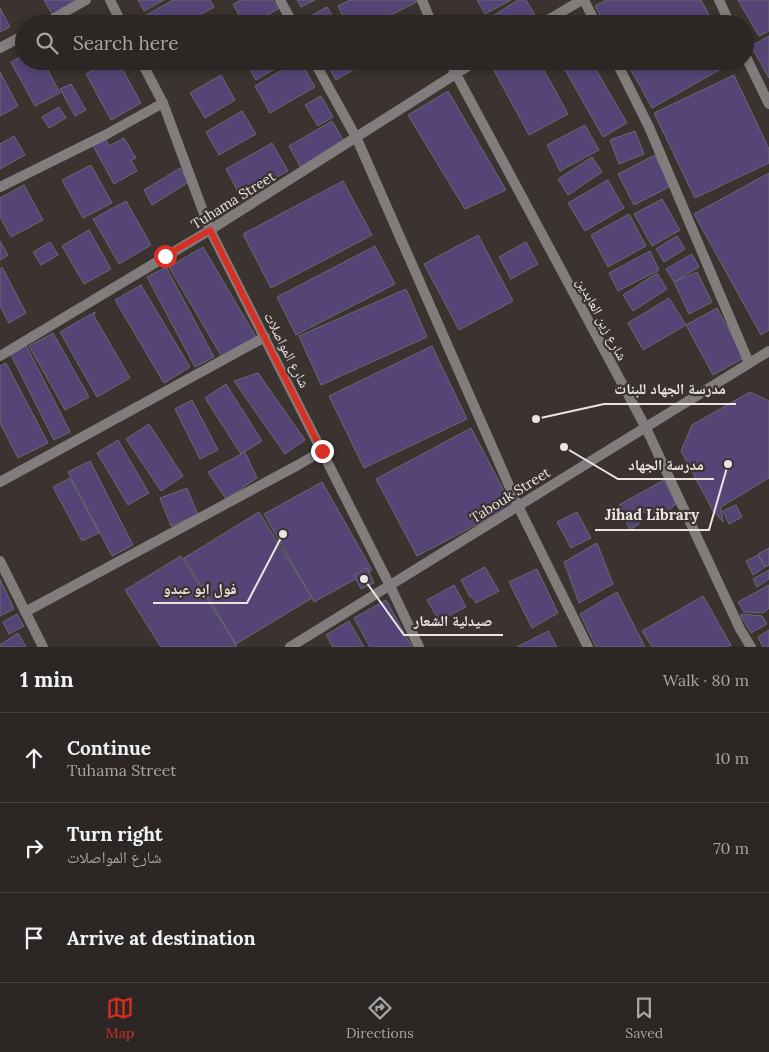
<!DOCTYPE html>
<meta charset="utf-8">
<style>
:root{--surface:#2c2624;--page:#342e2c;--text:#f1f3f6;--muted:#a6a5a6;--line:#484341;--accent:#d93025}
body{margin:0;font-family:Lora,"Noto Naskh Arabic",serif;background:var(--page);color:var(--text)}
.stop{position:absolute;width:15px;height:15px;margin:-11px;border:4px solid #d93025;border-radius:50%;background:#fff}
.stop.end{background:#d93025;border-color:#fff;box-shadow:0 1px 5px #0008}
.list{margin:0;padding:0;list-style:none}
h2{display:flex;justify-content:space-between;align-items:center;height:65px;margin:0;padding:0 20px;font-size:21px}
h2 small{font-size:16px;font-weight:400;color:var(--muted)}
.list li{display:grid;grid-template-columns:32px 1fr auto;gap:15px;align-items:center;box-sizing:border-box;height:90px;padding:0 20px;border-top:1px solid var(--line)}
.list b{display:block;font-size:19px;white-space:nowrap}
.list p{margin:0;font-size:16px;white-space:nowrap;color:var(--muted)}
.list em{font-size:16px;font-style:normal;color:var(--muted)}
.icon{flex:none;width:28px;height:28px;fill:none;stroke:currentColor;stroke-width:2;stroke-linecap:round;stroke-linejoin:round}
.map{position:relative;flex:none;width:769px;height:647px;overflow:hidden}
.search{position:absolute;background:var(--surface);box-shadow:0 2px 8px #0003;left:15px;right:15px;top:15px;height:55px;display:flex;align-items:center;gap:12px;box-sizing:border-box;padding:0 18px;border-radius:28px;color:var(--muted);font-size:19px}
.sheet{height:335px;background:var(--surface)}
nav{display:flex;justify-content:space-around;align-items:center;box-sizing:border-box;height:70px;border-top:1px solid var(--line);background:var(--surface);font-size:14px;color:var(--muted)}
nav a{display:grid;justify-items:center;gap:2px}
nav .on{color:var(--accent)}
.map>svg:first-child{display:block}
</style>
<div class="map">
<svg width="769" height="647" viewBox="0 0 769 647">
<rect width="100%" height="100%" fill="#3a3330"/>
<!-- building -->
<g fill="#544576" stroke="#6a696f">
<polygon points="44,0 77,0 52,14"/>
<polygon points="138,0 164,0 144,11"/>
<polygon points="173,0 210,0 214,7 184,24 149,24 145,16"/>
<polygon points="241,0 273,0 278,9 252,24 244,24 233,4"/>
<polygon points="297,0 315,0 301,7"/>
<polygon points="350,0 420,0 374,24 368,24 364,15 347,24 338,6"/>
<polygon points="477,0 511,0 485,14"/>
<polygon points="518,0 526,0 538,20 532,24 480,24"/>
<polygon points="606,0 701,0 714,24 605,24 595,6"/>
<polygon points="738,0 769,0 769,31 759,36"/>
<polygon points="327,7 337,24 308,24 305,19"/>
<polygon points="0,8 10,27 0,32"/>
<polygon points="277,15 283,24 263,24"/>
<polygon points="769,36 769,78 751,46"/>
<polygon points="24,55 24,61 43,61 60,93 35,106 11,62"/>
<polygon points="109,61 118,61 141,103 111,120 86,74"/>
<polygon points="166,61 180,61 170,68"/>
<polygon points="245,61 288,61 256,80"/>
<polygon points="297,61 300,61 315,87 270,113 255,86"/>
<polygon points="325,61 361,61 363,64 336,80"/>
<polygon points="495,61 539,61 568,114 529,135 490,63"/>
<polygon points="560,61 591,61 627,123 603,137"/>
<polygon points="626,61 735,61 652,108"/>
<polygon points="0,72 18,106 0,116"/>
<polygon points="221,75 235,100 205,118 190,93"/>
<polygon points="734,75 769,149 769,163 695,198 654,113"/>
<polygon points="71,84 86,110 75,116 60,89"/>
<polygon points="448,91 506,190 465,209 408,115"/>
<polygon points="321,96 333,117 318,126 305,105"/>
<polygon points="59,107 66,118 49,128 42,117"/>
<polygon points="242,111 256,134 219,155 206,132"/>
<polygon points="332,121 345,143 301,168 289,146"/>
<polygon points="585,125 599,150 560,171 547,145"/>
<polygon points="635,131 644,154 619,164 610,140"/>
<polygon points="14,136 25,155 0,169 0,144"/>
<polygon points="105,138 109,146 124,138 136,158 131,160 137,171 114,184 92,144"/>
<polygon points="272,143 288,171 241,197 226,169"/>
<polygon points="655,155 671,186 634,205 618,174"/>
<polygon points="592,157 602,172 568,195 558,179"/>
<polygon points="91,165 112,203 83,218 62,180"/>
<polygon points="180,168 189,182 152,205 144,190"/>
<polygon points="769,173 769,330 761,335 694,214"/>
<polygon points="608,180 624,208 585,231 568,203"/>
<polygon points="343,181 372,235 271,288 243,234"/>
<polygon points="24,185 43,220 11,237 0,217 0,198"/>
<polygon points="662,199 680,230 652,246 634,214"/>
<polygon points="126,201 151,245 119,264 93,219"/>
<polygon points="629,214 646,246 608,267 591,235"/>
<polygon points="89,230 111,269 84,284 62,246"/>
<polygon points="478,235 513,301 459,330 424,264"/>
<polygon points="677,236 685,249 664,262 656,249"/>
<polygon points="0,241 8,255 0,260"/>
<polygon points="50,242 58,255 41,265 33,252"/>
<polygon points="526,242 538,264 511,279 499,257"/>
<polygon points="375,246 395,284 296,335 277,297"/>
<polygon points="203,247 256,337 222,357 169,267"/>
<polygon points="650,251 659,270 618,291 609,273"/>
<polygon points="692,254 699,267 674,282 666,269"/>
<polygon points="2,267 26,313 9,323 0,306 0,269"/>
<polygon points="166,267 214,357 195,367 147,277"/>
<polygon points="697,272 712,302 689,314 674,282"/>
<polygon points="657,273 667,289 633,311 623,295"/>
<polygon points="141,285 190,367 164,383 115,300"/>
<polygon points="406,289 427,337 321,385 299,336"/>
<polygon points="669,298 686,325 643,350 628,323"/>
<polygon points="717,308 744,358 713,375 686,325"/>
<polygon points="95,312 94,316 130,378 97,397 60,332"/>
<polygon points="53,333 89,397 65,410 29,346"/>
<polygon points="26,345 70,432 54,440 10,353"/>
<polygon points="432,346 467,419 364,468 329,396"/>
<polygon points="6,363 48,443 18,458 0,423 0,366"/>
<polygon points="258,373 305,440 285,454 234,381"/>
<polygon points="226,384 262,441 241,454 205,398"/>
<polygon points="750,392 769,401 769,478 721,507 723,522 713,511 681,451 692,425"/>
<polygon points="192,400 218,450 200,459 175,409"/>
<polygon points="149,424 183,476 161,491 126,439"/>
<polygon points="471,428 512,506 417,556 376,479"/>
<polygon points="118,440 149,493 128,505 97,453"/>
<polygon points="245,452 257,478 226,499 208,472"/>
<polygon points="90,461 133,545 112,556 68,472"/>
<polygon points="70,478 99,533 82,541 53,487"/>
<polygon points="664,480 676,504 658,519 636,508 639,524 630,530 619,505"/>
<polygon points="322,482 372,570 314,602 264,514"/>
<polygon points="187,488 198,515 171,526 160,498"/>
<polygon points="736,505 742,517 729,524 723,511"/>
<polygon points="259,512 312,598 236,644 184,558"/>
<polygon points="577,512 591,538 571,548 557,522"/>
<polygon points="597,543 613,584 579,603 564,562"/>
<polygon points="769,548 769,565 766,567 758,554"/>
<polygon points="758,555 765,567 753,575 746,561"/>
<polygon points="181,556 237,647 161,647 125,590"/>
<polygon points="485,567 499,591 476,603 472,597 470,597 461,580"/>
<polygon points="367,568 374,583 361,589 354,575"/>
<polygon points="537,569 558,613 532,628 509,582"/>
<polygon points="769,570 769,579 757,587 753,579"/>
<polygon points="0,579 14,609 0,616"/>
<polygon points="454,585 466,607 439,621 427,600"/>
<polygon points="769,585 769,608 767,610 763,613 744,612 738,602"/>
<polygon points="617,592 645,647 596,647 580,614"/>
<polygon points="703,596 731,645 728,647 652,647 642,631"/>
<polygon points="386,600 412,647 370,647 354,618"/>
<polygon points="17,614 24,626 9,634 3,622"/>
<polygon points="743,614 762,616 767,624 751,633 740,615"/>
<polygon points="349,621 364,647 333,647 326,635"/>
<polygon points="769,630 769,647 763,647 758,637"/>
<polygon points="548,631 557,647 517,647"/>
<polygon points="18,633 26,647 0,647 0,645"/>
</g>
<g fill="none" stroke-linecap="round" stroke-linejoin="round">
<!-- street -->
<g stroke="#817d7c" stroke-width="10">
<polyline points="110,0 122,24"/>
<polyline points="280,0 293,24"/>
<polyline points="422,0 432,24"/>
<polyline points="584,0 596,24"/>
<polyline points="719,0 730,24"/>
<polyline points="44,24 86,0"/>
<polyline points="541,24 582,0"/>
<polyline points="0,48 24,35"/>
<polyline points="745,55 769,104"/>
<polyline points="141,61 163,103 210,230 390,586 419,647"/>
<polyline points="314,61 357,139 518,506 588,647"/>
<polyline points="449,61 646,428 740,629 751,647"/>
<polyline points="616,61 649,127 749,363"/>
<polyline points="0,187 107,134 163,103"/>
<polyline points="0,356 210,230 476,61"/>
<polyline points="0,482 265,337"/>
<polyline points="0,561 43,647"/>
<polyline points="25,612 298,465 322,451"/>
<polyline points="290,647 769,351"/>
</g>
</g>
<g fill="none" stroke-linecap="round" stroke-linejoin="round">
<!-- route -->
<polyline stroke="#d93025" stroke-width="6" points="165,256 210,230 322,451"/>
</g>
<g text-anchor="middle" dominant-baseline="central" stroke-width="4.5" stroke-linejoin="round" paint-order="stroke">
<!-- street labels -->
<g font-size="14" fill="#eae5e4" stroke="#3a3330">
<text transform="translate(233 200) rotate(-32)">Tuhama Street</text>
<text transform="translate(602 319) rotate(62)">شارع زين العابدين</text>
<text transform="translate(287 350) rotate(63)">شارع المواصلات</text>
<text transform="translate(510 495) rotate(-32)">Tabouk Street</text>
</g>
</g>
<!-- callouts -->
<path fill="none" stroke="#eae5e4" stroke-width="2" d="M536 419L604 404H736M564 447L618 479H714M728 464L709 530H595M283 534L247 603H153M364 579L404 635H503"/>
<g fill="#eae5e4" stroke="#3a3330" stroke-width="2">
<circle cx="536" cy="419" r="5"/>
<circle cx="564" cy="447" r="5"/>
<circle cx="728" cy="464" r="5"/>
<circle cx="283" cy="534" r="5"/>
<circle cx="364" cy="579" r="5"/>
</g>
<g font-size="15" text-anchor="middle" font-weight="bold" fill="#eae5e4" stroke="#3a3330" stroke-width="4.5" stroke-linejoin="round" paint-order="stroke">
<text x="670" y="394">مدرسة الجهاد للبنات</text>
<text x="666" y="470">مدرسة الجهاد</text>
<text x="652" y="520">Jihad Library</text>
<text x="200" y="594">فول ابو عبدو</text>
<text x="453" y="626">صيدلية الشعار</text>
</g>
</svg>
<div class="stop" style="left:165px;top:256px"></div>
<div class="stop end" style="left:322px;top:451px"></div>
<div class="search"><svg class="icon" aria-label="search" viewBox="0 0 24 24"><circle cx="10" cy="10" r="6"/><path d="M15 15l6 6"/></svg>Search here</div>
</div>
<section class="sheet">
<h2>1 min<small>Walk · 80 m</small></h2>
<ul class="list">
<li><svg class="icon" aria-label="ahead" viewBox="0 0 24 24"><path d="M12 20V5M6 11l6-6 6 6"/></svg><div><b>Continue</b><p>Tuhama Street</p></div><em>10 m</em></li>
<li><svg class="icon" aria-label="right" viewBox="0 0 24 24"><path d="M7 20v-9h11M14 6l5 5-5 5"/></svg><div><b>Turn right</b><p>شارع المواصلات</p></div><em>70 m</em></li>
<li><svg class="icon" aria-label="arrive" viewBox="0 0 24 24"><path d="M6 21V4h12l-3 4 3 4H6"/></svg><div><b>Arrive at destination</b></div></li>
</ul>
</section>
<nav>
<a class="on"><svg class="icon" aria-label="map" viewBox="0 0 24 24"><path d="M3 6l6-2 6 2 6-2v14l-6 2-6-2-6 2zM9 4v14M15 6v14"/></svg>Map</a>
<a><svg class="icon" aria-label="directions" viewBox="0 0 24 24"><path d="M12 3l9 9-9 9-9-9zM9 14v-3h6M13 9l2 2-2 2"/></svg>Directions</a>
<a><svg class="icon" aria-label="saved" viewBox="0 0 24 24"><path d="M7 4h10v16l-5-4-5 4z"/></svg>Saved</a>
</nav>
